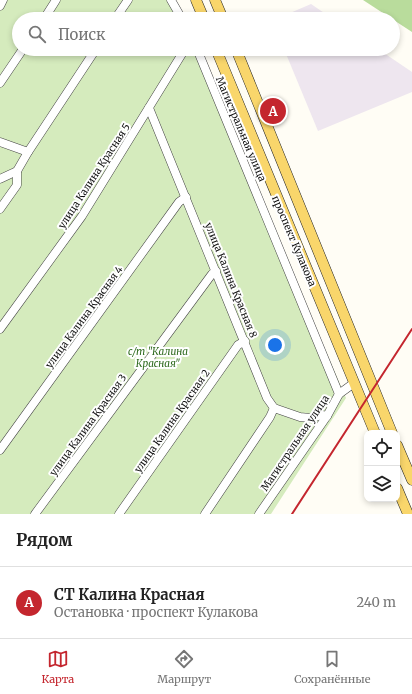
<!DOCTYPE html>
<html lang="ru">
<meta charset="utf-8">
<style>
:root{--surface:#fff;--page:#f6f6f6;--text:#222;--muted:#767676;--line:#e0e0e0;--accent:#c4262e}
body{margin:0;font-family:Merriweather,serif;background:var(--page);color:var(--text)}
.controls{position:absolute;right:12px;bottom:12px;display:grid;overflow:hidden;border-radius:8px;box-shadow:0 2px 6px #0003}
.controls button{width:36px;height:36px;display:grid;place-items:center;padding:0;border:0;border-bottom:1px solid var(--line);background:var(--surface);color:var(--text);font:20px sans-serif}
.you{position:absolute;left:275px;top:345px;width:14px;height:14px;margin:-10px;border:3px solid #fff;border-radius:50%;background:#1a73e8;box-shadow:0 0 0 6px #1a73e833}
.badge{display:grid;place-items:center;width:26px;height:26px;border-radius:50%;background:var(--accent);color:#fff;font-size:13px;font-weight:700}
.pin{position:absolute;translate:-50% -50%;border:2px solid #fff;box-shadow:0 1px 4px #0006}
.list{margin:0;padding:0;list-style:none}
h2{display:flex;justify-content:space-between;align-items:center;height:52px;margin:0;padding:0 16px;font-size:17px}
h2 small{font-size:13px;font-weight:400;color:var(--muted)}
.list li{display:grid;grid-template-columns:26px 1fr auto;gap:12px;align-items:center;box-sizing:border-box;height:72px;padding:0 16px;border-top:1px solid var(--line)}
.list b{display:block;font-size:15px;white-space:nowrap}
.list p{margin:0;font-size:13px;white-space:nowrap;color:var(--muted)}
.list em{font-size:13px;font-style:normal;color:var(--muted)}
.icon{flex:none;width:22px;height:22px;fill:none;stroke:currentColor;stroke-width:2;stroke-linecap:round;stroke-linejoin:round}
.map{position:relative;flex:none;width:412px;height:514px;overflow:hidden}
.search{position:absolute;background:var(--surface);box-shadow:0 2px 6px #0003;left:12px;right:12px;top:12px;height:44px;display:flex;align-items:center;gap:10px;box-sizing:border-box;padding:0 14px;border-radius:22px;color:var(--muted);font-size:15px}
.sheet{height:124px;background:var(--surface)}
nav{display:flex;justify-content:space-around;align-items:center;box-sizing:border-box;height:56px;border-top:1px solid var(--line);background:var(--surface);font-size:11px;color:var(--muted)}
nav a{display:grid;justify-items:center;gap:2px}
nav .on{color:var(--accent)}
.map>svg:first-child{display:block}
</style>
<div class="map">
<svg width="412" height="514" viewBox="0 0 412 514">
<rect width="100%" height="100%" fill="#fffdf5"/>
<!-- industrial -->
<g fill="#eee6ef">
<polygon points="311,4 333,19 276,19"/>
<polygon points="284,49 378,49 412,72 412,92 318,131"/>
</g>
<!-- green -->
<polygon fill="#d5ebbd" points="0,0 174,0 182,19 19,19 19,49 195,49 346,398 271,514 0,514"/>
<!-- forest -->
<polygon fill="#b9dc9c" points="363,0 412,0 412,32"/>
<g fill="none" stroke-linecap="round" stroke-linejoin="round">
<defs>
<g id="minor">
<polyline points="171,0 182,19"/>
<polyline points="0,6 3,0"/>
<polyline points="44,19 56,0"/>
<polyline points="115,19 128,0"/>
<polyline points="197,49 339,394 327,416 259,514"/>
<polyline points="0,83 23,49"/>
<polyline points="149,108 267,398 274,408 300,417 310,418 322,415 327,416"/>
<polyline points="0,142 28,152"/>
<polyline points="0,179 17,171"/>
<polyline points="0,209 17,185 17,171 28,152 96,49"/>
<polyline points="0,329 82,216 185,49"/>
<polyline points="339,394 354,383"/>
<polyline points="0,450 179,202 186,197"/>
<polyline points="35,514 212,274 216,271"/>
<polyline points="119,514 238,345 245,341"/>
<polyline points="205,514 270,417 274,408"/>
</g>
<g id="major">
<polyline points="196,0 204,19"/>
<polyline points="215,0 223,19"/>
<polyline points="216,49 375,433"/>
<polyline points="236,49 392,433"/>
<polyline points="397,445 412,480"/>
<polyline points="397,488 408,514"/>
</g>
</defs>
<!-- minor casing -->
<use href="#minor" stroke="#444" stroke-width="9"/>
<!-- major casing -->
<use href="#major" stroke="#222" stroke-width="11"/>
<!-- minor -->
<use href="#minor" stroke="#fff" stroke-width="8"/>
<!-- major -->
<use href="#major" stroke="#f9d66b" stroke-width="10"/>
<!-- rail -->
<polyline stroke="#c4262e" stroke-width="2" points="292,514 412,329"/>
</g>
<g text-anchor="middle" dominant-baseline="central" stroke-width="4" stroke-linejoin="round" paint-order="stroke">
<!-- street labels -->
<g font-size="10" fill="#111" stroke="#fff">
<text transform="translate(241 129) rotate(67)">Магистральная улица</text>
<text transform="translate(94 176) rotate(-57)">улица Калина Красная 5</text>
<text transform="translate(294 241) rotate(67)">проспект Кулакова</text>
<text transform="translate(231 280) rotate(68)">улица Калина Красная 8</text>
<text transform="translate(84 317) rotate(-54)">улица Калина Красная 4</text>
<text transform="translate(172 421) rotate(-55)">улица Калина Красная 2</text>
<text transform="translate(88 425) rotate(-54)">улица Калина Красная 3</text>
<text transform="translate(295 443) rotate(-56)">Магистральная улица</text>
</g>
<!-- park labels -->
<g font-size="10" font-style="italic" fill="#2f6b1f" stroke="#fff">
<text x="158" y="351">с/т "Калина<tspan x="158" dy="12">Красная"</tspan></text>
</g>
</g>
</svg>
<div class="controls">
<button><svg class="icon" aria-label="locate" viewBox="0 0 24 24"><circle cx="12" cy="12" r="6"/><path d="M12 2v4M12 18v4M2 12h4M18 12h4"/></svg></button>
<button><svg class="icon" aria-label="layers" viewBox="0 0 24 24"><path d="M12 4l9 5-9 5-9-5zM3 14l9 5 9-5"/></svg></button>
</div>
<div class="you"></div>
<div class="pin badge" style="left:273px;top:111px">A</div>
<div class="search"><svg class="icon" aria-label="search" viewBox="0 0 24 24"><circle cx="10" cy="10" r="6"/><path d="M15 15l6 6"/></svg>Поиск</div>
</div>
<section class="sheet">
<h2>Рядом<small></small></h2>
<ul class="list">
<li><span class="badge">A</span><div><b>СТ Калина Красная</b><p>Остановка · проспект Кулакова</p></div><em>240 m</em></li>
</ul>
</section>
<nav>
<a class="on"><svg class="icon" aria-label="map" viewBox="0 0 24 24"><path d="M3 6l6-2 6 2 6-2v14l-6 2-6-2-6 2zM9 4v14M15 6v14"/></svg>Карта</a>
<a><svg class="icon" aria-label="directions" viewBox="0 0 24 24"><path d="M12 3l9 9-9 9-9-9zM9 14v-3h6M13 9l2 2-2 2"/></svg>Маршрут</a>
<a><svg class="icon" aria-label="saved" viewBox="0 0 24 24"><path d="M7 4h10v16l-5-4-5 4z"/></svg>Сохранённые</a>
</nav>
